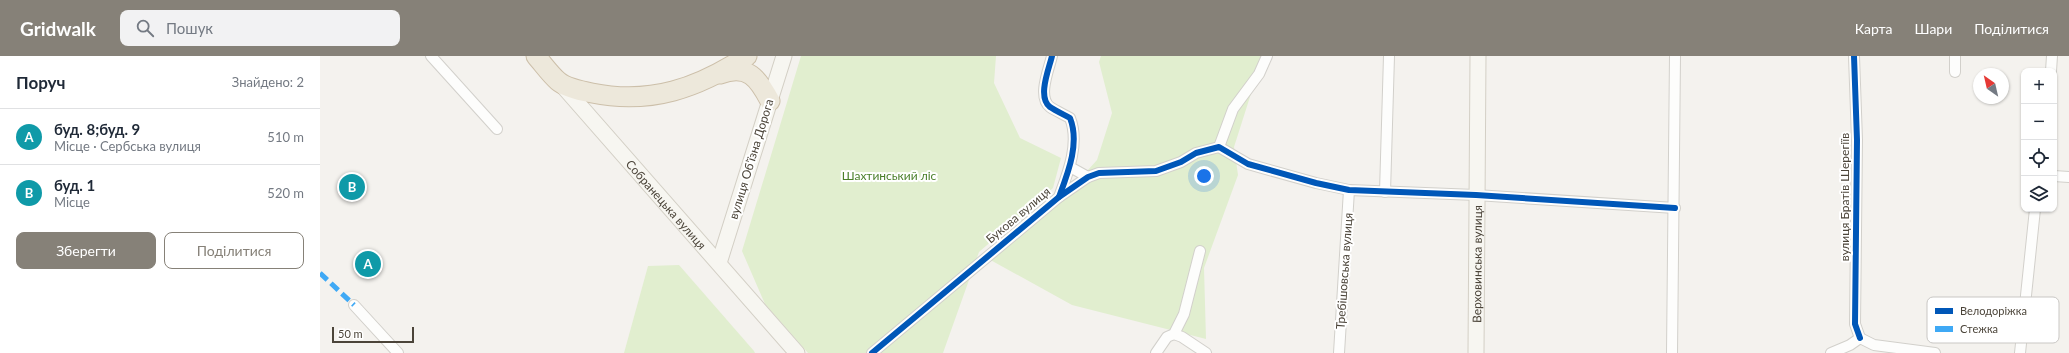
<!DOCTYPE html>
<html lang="uk">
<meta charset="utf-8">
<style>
:root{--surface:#fff;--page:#f2f2f3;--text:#1f2937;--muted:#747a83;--line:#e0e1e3;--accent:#868178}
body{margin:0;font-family:Lato,sans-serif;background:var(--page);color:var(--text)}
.controls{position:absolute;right:12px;top:12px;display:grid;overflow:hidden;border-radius:8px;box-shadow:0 1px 3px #0004}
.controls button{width:36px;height:36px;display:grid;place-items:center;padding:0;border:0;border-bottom:1px solid var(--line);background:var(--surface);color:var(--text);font:20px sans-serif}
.compass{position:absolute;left:1653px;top:12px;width:36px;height:36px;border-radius:50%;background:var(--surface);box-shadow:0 1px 3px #0004;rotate:326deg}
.scale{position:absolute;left:12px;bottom:10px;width:82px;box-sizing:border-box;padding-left:4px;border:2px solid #4b4439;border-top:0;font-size:11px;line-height:14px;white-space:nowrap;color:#4b4439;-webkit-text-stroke:3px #fff;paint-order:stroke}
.you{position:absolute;left:884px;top:120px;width:14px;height:14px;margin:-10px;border:3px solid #fff;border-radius:50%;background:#1a73e8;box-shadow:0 0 0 6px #1a73e833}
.badge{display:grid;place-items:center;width:26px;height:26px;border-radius:50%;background:var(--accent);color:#fff;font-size:13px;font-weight:700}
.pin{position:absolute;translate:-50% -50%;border:2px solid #fff;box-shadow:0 1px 4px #0006}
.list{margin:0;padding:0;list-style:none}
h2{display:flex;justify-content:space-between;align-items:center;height:52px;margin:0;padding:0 16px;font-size:17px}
h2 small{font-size:13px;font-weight:400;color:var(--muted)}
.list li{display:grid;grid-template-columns:26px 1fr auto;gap:12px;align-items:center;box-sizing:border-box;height:56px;padding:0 16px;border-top:1px solid var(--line)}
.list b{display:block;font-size:15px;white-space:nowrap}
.list p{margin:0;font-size:13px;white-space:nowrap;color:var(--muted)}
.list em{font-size:13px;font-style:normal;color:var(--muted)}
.actions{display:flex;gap:8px;padding:12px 16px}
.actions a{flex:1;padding:9px 0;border:1px solid var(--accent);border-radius:8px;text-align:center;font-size:14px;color:var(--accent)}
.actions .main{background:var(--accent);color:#fff}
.icon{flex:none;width:22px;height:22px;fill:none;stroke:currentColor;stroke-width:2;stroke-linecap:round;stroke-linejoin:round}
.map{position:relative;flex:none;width:1749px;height:297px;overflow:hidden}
header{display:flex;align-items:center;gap:24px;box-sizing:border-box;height:56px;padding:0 20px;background:var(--accent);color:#fff}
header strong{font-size:19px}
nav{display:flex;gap:22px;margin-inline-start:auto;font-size:14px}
.search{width:280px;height:36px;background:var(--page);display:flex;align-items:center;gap:10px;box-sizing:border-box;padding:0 14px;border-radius:8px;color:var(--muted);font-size:15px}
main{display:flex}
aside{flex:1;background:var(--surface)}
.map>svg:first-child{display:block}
</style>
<header>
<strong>Gridwalk</strong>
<div class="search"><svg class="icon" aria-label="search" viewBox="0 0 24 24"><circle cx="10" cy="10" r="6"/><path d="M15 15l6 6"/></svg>Пошук</div>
<nav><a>Карта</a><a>Шари</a><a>Поділитися</a></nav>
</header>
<main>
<aside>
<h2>Поруч<small>Знайдено: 2</small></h2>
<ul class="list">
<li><span class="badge" style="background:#0f9aa8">A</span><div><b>буд. 8;буд. 9</b><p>Місце · Сербська вулиця</p></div><em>510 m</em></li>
<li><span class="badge" style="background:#0f9aa8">B</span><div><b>буд. 1</b><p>Місце</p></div><em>520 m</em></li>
</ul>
<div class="actions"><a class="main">Зберегти</a><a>Поділитися</a></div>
</aside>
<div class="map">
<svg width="1749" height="297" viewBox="0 0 1749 297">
<rect width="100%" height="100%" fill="#f4f2ee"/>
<!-- green -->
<g fill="#e1eecf">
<polygon points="481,0 676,0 674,27 700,82 741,102 733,132 659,196 623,297 488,297 445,248 422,195"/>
<polygon points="781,0 943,0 914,91 918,119 884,212 886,283 752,249 665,201 739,146 777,104 792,57 779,6"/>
<polygon points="359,209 434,295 435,297 304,297 328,210"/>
</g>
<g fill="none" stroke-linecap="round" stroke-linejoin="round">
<defs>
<g id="street">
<polyline points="111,0 177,73"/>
<polyline points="1534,0 1537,84 1535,268 1540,282"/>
<polyline points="1731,15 1732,0"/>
<polyline points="1635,16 1635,0"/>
<polyline points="899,91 913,53 939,18 947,0"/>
<polyline points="750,111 768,121"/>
<polyline points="1734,120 1749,121"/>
<polyline points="1065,136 1069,0"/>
<polyline points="739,141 768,121 779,117 836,115 861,106 876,97 899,91 928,108 996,127 1029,134 1156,139 1355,152"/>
<polyline points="34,249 78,297"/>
<polyline points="854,278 862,281 886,297"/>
<path d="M552,297l187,-156c9,-24 21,-54 11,-79 -7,-4 -14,-7 -20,-11 -13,-10 -1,-38 2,-51"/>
<polyline points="836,297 847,281 854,278 864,258 880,195"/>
<polyline points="1019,297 1029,134"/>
<polyline points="1352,297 1355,0"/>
<polyline points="1511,297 1530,289 1540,282 1554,289 1615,297"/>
<polyline points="1700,297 1715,153"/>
</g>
<g id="secondary">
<path id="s1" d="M241,28l236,269"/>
<polyline points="399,207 464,0"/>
<path id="s2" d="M1156,297l2,-297"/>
</g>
<g id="highway">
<path d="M216,0c7,8 14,18 22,25 8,7 23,10 34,12 59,12 106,-5 155,-37"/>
<path d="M400,18c28,-10 38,4 50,27"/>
</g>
</defs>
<!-- street casing -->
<use href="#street" stroke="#d2d0cb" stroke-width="12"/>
<!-- secondary casing -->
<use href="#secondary" stroke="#d3cfc5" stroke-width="17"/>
<!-- highway casing -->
<use href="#highway" stroke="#ccbfa9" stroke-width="21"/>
<!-- street -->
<use href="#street" stroke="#fdfdfc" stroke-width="10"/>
<!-- secondary -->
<use href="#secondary" stroke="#f7f6f1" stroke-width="15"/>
<!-- highway -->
<use href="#highway" stroke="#ede8db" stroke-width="19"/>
<!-- quiet -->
<polyline stroke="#3fa9f5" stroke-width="5" stroke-dasharray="10 5" stroke-linecap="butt" points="0,217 34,249"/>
<defs>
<g id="cycleway">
<polyline points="1534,0 1537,84 1535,268 1540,282"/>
<polyline points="739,141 768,121 779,117 836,115 861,106 876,97 899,91 928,108 996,127 1029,134 1156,139 1355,152"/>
<path d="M552,297l187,-156c9,-24 21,-54 11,-79 -7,-4 -14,-7 -20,-11 -13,-10 -1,-38 2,-51"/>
</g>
</defs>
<!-- cycleway casing -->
<use href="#cycleway" stroke="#fff" stroke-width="8"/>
<!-- cycleway -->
<use href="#cycleway" stroke="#0057b8" stroke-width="6"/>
</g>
<g text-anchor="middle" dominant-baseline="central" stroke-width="4" stroke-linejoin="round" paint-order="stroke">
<!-- street labels -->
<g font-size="12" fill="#4b4439" stroke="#fff">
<text transform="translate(431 103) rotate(-73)">вулиця Обʼїзна Дорога</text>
<text transform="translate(1524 141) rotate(-90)">вулиця Братів Шерегіїв</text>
<text stroke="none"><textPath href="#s1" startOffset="160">Собранецька вулиця</textPath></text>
<text transform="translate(698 159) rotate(-40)">Букова вулиця</text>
<text stroke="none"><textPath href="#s2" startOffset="89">Верховинська вулиця</textPath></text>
<text transform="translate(1024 215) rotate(-86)">Требішовська вулиця</text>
</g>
<!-- park labels -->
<g font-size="12" fill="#4a7f2a" stroke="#fff">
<text x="569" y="119">Шахтинський ліс</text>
</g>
</g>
<!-- legend -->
<rect x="1607" y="241" width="132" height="46" rx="6" fill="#fff" stroke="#c9c7c4" stroke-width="1"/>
<rect x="1615" y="252" width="18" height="6" fill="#0057b8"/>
<rect x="1615" y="270" width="18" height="6" fill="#3fa9f5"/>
<g font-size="11" fill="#4b4439">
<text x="1640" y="259">Велодоріжка</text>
<text x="1640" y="277">Стежка</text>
</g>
</svg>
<div class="controls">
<button>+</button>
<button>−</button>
<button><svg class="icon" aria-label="locate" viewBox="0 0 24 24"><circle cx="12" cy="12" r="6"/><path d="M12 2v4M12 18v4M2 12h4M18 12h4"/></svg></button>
<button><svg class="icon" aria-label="layers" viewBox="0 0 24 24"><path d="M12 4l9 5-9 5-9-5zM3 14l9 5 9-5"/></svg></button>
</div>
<svg class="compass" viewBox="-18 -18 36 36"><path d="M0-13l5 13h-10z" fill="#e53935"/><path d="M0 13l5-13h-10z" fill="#747a83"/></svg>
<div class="scale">50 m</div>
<div class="you"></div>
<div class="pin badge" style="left:48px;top:208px;background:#0f9aa8">A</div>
<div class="pin badge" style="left:32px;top:131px;background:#0f9aa8">B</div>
</div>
</main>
